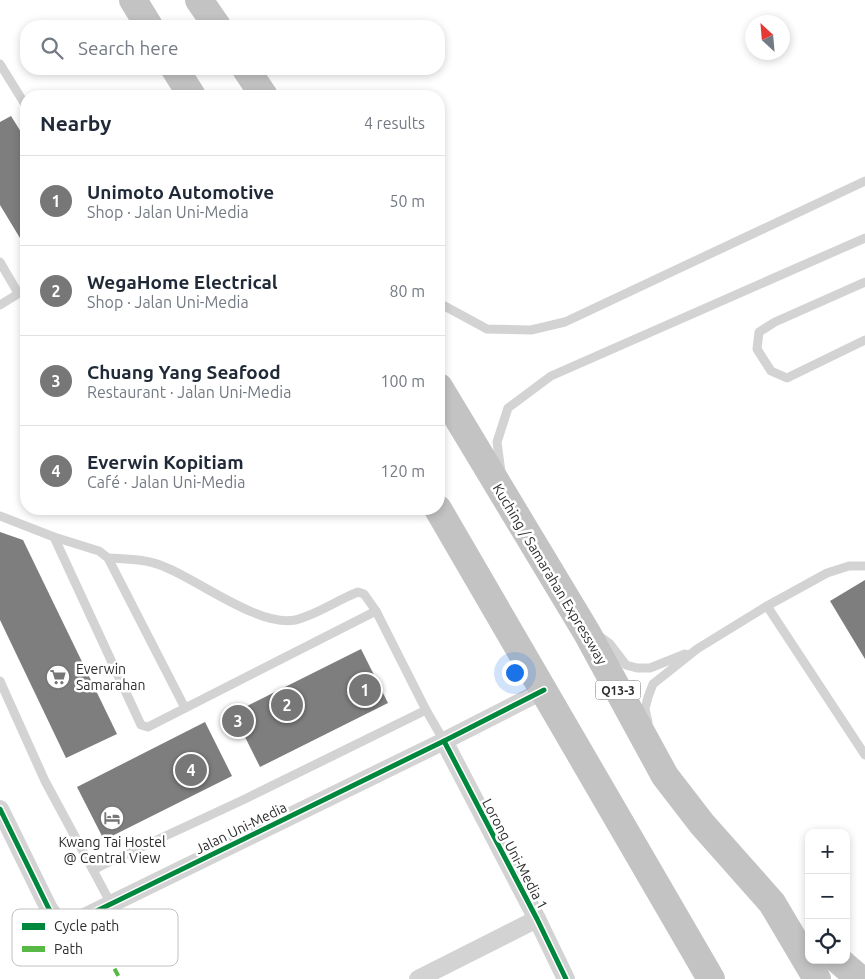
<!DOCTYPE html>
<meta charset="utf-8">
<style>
:root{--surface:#fff;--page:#f2f2f3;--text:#1f2937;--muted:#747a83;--line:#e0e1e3;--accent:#777}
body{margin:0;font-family:Ubuntu,sans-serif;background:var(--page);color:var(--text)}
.controls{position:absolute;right:15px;bottom:15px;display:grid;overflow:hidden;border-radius:10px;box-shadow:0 2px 8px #0003}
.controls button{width:45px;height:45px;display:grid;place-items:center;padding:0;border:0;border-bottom:1px solid var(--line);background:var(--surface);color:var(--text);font:25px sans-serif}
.compass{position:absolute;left:745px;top:15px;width:45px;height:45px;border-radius:50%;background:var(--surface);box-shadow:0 2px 8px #0003;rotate:334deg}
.you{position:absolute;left:514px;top:672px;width:18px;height:18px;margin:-12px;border:4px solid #fff;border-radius:50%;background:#1a73e8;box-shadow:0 0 0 8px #1a73e833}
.badge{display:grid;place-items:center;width:32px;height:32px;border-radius:50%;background:var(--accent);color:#fff;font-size:16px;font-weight:700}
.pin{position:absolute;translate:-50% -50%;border:2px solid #fff;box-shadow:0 1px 5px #0006}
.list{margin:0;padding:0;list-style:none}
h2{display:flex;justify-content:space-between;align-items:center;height:65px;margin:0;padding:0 20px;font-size:21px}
h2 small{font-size:16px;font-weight:400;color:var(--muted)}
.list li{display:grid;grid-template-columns:32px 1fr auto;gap:15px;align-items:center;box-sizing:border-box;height:90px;padding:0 20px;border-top:1px solid var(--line)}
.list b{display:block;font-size:19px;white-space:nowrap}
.list p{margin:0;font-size:16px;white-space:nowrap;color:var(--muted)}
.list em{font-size:16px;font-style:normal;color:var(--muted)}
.icon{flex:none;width:28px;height:28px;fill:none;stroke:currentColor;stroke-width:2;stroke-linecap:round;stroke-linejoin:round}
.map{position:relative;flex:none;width:865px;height:979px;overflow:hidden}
.search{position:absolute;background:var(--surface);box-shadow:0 2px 8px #0003;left:20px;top:20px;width:425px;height:55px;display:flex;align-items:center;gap:12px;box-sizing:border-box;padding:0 18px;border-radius:20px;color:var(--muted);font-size:19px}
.panel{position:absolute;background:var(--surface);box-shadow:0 2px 8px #0003;left:20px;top:90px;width:425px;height:425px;border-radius:20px}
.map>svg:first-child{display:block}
</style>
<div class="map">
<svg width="865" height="979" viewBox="0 0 865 979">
<rect width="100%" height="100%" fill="#fff"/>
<!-- building -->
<g fill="#7e7e7e">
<polygon points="11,116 26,140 26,248 0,205 0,122"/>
<polygon points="0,532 23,540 117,734 66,758 0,620"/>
<polygon points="865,580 865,659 830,601"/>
<polygon points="361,649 388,703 260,767 233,713"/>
<polygon points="205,722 232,776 104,840 77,787"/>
</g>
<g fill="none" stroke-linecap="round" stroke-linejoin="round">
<!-- service -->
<g stroke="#d3d3d3" stroke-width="9">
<polyline points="0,64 26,106"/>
<polyline points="0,262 18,293"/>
<polyline points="865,282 775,322 759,332 757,349 771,371 787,378 865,340"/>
<polyline points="439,303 487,329 531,330 565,322 865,181"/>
<polyline points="0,305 26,289"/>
<polyline points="501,472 497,442 508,408 551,376 865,238"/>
<polyline points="0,516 54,537 99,551 108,558 185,708"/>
<polyline points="54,537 141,725 148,727 376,611 426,710"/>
<path d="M108,558c19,1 39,1 57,9 33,13 94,60 130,53 22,-5 42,-20 63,-28l6,2 12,17"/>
<polyline points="767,606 865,755"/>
<polyline points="599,636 610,644 626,665 637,668 650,668 685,654"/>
<polyline points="0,681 45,781 93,870"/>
<polyline points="648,722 645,709 648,697 653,684 697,649 767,606 827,573 849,566 865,566"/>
<polyline points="111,904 93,870 103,865 245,799 426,710 444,741"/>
</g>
<!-- minor -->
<g stroke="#d3d3d3" stroke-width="18">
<polyline points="444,741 537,919 566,979"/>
<path d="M0,809l49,100c7,10 12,14 25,13l370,-181 100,-51"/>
<polyline points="418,979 537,919"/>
</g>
<!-- trunk -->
<g stroke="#c3c3c3" stroke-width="28">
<polyline points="133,0 149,26"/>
<polyline points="199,0 217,26"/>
<polyline points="175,69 192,96"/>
<polyline points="246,69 264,96"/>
<polyline points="439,387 587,633 665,776 702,824 772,903 817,979"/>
<polyline points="438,509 711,979"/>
<polyline points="838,960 860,979"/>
</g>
<!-- quiet -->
<polyline stroke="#58b947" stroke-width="4" stroke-dasharray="8 4" stroke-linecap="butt" points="86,916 120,979"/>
<defs>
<g id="cycleway">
<polyline points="444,741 537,919 566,979"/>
<path d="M0,809l49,100c7,10 12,14 25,13l370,-181 100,-51"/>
</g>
</defs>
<!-- cycleway casing -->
<use href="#cycleway" stroke="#fff" stroke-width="8"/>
<!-- cycleway -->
<use href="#cycleway" stroke="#00873e" stroke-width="5"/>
</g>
<!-- icons -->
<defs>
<symbol id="supermarket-ring" viewBox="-11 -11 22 22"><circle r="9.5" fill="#fff" stroke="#777" stroke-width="1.5"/><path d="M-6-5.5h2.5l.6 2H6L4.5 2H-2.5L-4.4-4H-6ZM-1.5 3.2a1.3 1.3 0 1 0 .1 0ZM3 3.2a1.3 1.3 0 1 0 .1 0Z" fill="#777"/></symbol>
<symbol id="hotel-ring" viewBox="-11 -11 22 22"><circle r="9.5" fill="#fff" stroke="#777" stroke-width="1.5"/><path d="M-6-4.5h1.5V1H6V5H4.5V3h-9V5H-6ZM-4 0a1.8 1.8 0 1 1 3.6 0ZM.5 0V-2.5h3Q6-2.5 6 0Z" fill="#777"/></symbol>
</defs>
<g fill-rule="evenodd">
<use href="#supermarket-ring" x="44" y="663" width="28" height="28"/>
<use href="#hotel-ring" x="98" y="804" width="28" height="28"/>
</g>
<g text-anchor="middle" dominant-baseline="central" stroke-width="5" stroke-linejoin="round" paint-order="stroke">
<!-- shield labels -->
<rect fill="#fff" stroke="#6d6d6d" stroke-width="1" x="595.5" y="680.5" width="45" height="19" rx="4"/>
<g font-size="12" font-weight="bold" fill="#2e2e2e">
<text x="618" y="690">Q13-3</text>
</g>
<!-- street labels -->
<g font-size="14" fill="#2e2e2e" stroke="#fff">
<text transform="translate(550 574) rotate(59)">Kuching / Samarahan Expressway</text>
<text transform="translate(241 828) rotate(-26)">Jalan Uni-Media</text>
<text transform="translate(515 854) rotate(62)">Lorong Uni-Media 1</text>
</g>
<!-- poi labels -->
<g font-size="14" fill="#2e2e2e" stroke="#fff" text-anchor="start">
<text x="76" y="669">Everwin<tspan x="76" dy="16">Samarahan</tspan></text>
<text x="112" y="842" text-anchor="middle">Kwang Tai Hostel<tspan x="112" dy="16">@ Central View</tspan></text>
</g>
</g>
<!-- legend -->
<rect x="12" y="909" width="166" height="57" rx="8" fill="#fff" stroke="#c0c0c0" stroke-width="1"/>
<rect x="22" y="923" width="23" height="7" fill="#00873e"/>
<rect x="22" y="946" width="23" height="6" fill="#58b947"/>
<g font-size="14" fill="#2e2e2e">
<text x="54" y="931">Cycle path</text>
<text x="54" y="954">Path</text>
</g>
</svg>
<div class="controls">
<button>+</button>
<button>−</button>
<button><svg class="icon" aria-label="locate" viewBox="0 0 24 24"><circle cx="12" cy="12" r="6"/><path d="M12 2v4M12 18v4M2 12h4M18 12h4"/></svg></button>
</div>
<svg class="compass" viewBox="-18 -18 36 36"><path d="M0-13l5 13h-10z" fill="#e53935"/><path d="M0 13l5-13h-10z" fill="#747a83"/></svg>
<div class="you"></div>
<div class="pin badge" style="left:365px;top:690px">1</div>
<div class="pin badge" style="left:287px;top:705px">2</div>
<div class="pin badge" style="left:238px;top:721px">3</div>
<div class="pin badge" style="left:191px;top:770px">4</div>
<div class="search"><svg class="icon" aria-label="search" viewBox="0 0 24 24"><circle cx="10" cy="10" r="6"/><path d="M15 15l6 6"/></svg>Search here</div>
<section class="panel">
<h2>Nearby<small>4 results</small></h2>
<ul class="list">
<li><span class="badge">1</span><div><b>Unimoto Automotive</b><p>Shop · Jalan Uni-Media</p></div><em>50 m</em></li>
<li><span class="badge">2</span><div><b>WegaHome Electrical</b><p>Shop · Jalan Uni-Media</p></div><em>80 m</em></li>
<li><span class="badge">3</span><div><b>Chuang Yang Seafood</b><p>Restaurant · Jalan Uni-Media</p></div><em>100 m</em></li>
<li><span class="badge">4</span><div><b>Everwin Kopitiam</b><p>Café · Jalan Uni-Media</p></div><em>120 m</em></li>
</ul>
</section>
</div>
